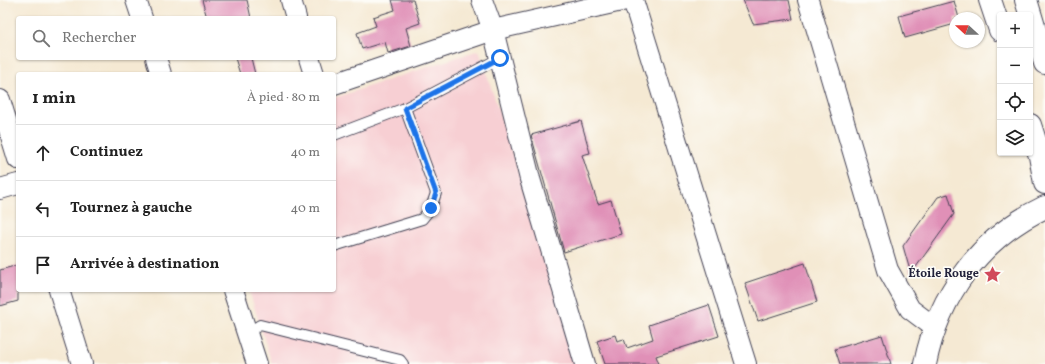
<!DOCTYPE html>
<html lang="fr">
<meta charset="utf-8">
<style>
:root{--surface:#fff;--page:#f6f6f6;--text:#222;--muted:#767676;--line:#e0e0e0}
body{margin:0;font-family:Vollkorn,serif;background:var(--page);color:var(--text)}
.controls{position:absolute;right:12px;top:12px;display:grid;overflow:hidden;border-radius:4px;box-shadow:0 1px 3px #0004}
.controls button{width:36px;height:36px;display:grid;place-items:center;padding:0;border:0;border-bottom:1px solid var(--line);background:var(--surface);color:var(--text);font:20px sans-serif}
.compass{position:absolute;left:949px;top:12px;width:36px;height:36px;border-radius:50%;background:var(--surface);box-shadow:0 1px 3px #0004;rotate:291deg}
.stop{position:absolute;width:12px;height:12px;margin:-9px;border:3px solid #1a73e8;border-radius:50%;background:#fff}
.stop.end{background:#1a73e8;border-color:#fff;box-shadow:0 1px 4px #0008}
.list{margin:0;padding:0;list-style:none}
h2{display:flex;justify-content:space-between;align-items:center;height:52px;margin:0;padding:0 16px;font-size:17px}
h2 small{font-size:13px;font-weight:400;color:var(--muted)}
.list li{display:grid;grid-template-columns:26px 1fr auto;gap:12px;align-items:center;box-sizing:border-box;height:56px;padding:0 16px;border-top:1px solid var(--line)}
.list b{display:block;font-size:15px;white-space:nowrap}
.list em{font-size:13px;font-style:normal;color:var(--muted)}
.icon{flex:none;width:22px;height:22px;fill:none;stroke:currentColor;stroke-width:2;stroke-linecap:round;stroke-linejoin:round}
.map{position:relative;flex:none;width:1045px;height:364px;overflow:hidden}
.search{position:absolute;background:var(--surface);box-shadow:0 1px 3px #0004;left:16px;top:16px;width:320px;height:44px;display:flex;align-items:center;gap:10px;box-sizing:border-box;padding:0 14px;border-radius:4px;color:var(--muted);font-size:15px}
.panel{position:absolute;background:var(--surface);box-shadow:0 1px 3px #0004;left:16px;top:72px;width:320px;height:220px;border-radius:4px}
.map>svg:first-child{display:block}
</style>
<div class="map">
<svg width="1045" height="364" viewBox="0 0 1045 364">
<rect width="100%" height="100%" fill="#fdfcf7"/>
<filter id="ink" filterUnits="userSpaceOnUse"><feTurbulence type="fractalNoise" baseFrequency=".025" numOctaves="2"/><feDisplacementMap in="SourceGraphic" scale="8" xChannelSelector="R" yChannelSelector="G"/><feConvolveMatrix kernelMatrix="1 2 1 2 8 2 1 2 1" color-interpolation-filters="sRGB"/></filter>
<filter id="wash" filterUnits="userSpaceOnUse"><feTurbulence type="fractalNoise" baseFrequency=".012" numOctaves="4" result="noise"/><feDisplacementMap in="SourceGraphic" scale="16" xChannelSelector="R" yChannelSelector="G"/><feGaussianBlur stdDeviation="0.9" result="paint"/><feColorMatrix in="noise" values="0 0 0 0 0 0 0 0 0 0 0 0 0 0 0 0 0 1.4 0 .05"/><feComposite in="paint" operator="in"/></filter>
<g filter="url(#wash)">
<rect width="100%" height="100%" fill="#f5e9d3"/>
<!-- built -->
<polygon fill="#f7cfd3" points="479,50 581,364 272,364 249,290 334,290 334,98"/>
<g id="blocks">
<!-- building -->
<g fill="#e090b7">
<polygon points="202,0 247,0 251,18 207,18"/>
<polygon points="392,0 413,0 420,23 406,28 411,46 388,53 385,42 362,49 357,33 376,26 373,17 395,10"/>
<polygon points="743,0 789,0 793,19 753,24"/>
<polygon points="954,1 959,18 955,18 955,24 905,38 899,16"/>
<polygon points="235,58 251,58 255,74 240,74"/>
<polygon points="581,121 590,153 582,155 598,204 611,200 621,234 564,252 531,135"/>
<polygon points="948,194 954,214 911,274 903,246 938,197"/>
<polygon points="805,263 817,302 758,321 745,283"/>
<polygon points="18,265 18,301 0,306 0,270"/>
<polygon points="709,305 719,336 656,356 659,364 605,364 597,341 615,335 617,341 624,339 627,348 653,339 649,325"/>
<polygon points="882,335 891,364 840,364 835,349"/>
</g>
</g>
</g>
<g filter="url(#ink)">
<use href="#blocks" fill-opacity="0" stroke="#424052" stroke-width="1"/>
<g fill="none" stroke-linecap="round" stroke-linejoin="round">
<defs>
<g id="lane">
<polyline points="334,135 405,108 500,58"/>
<polyline points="334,246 422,219 431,208 436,193 405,108"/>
<polyline points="247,333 260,325 400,360 403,364"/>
</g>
<g id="street">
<polyline points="136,0 142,18"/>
<polyline points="291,0 296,18"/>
<polyline points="482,0 493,30 530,179 585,364"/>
<polyline points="633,0 746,364"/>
<polyline points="808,0 888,270 910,309 934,327"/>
<polyline points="156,58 161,74"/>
<polyline points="309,58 314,74"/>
<polyline points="334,84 493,30 626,0"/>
<polyline points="0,100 18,159"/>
<polyline points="0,189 18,184"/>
<polyline points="59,290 82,364"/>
<polyline points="233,290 257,364"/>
</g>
<g id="secondary">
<polyline points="990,0 1000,30"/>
<polyline points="1026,0 1045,63"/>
<polyline points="1030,125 1040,156 1045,183"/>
</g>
<path id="highway" d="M925,364c14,-70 55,-126 120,-157"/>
</defs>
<!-- lane casing -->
<use href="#lane" stroke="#424052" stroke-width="12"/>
<!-- street casing -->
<use href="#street" stroke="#424052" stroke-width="22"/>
<!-- secondary casing -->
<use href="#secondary" stroke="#424052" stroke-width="24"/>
<!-- highway casing -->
<use href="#highway" stroke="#424052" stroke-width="24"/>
<!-- lane -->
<use href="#lane" stroke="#fff" stroke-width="10"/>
<!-- street -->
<use href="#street" stroke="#fff" stroke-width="20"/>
<!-- secondary -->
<use href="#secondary" stroke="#fff" stroke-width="22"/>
<!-- highway -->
<use href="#highway" stroke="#fff" stroke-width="22"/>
</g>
</g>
<g fill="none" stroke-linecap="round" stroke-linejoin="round" filter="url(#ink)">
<!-- route -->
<polyline stroke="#1a73e8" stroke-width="5" points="431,208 436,193 405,108 500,58"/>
</g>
<!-- icons -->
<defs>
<symbol id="sight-bare" viewBox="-9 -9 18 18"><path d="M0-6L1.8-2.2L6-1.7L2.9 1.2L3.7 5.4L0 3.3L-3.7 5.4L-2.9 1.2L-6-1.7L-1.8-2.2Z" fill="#d1495b" stroke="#fdfcf7" stroke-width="2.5" paint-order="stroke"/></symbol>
</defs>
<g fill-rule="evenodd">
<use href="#sight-bare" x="980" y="262" width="25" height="25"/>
</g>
<g text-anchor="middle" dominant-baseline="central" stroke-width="3.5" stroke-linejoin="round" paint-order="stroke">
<!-- poi labels -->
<g font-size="12" font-weight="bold" fill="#22223b" stroke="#fdfcf7" text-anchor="end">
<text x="979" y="274">Étoile Rouge</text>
</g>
</g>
</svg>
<div class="controls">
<button>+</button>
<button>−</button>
<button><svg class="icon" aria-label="locate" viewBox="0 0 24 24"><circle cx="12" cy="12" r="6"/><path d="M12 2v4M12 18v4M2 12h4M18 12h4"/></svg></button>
<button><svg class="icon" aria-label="layers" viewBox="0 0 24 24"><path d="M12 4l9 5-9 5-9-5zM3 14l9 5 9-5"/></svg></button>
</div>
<svg class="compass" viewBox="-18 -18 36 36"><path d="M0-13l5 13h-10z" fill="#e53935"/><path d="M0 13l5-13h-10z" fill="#767676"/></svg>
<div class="stop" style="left:500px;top:58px"></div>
<div class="stop end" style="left:431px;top:208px"></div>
<div class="search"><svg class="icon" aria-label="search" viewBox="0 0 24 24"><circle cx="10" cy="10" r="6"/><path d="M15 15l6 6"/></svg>Rechercher</div>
<section class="panel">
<h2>1 min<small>À pied · 80 m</small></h2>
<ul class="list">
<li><svg class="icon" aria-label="ahead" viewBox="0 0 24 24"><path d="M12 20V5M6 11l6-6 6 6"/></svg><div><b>Continuez</b></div><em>40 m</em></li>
<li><svg class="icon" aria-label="left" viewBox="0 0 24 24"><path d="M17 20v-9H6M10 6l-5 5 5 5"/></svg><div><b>Tournez à gauche</b></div><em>40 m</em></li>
<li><svg class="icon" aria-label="arrive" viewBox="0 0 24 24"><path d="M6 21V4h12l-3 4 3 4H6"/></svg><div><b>Arrivée à destination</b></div></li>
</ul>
</section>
</div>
